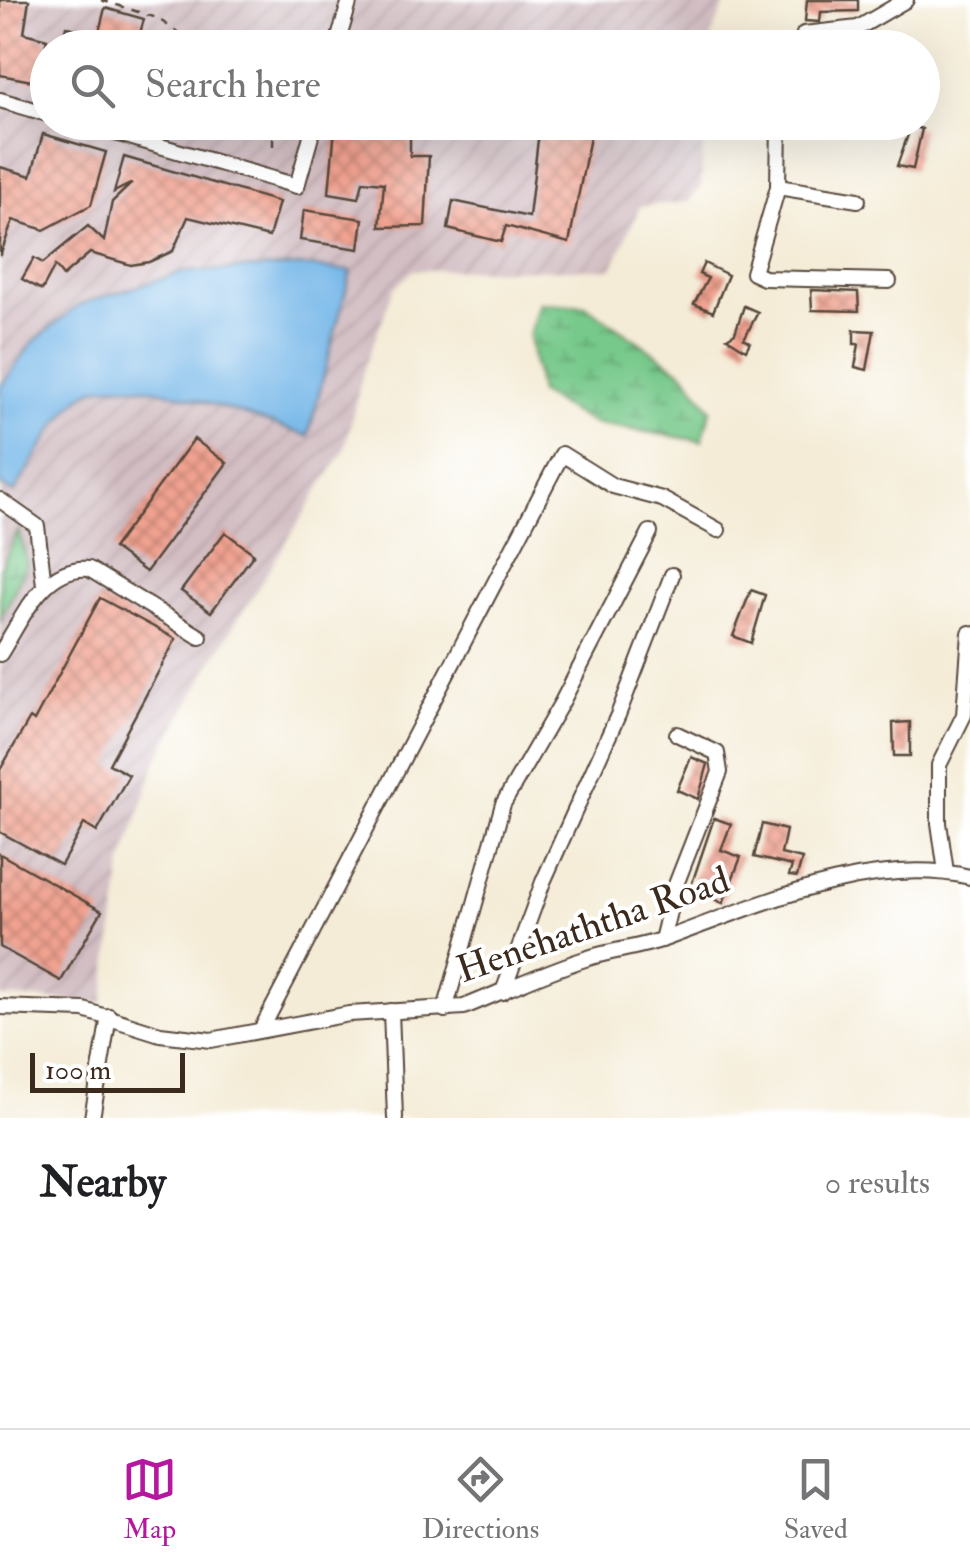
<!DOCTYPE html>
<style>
:root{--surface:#fff;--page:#f2f2f2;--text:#202124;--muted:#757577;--line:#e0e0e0;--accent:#b5179e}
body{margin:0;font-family:"IM FELL Double Pica",serif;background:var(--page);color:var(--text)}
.scale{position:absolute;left:30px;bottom:25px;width:155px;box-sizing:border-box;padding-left:10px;border:5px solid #3b2a1e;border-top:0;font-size:28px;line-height:35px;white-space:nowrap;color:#3b2a1e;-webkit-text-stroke:8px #fff;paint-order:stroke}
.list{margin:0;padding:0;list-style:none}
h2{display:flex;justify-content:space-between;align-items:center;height:130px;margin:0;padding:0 40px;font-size:42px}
h2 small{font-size:32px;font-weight:400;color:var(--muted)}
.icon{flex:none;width:55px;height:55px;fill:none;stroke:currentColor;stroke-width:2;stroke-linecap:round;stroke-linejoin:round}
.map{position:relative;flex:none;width:970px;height:1118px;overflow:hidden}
.search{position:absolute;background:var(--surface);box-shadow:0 10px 40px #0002;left:30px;right:30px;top:30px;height:110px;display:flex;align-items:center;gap:25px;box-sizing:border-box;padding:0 35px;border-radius:55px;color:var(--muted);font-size:38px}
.sheet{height:310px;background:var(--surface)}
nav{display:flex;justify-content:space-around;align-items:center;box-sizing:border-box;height:140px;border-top:2px solid var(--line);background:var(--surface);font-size:28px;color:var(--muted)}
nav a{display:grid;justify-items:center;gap:5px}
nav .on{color:var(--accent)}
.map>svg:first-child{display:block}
</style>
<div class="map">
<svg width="970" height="1118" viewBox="0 0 970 1118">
<defs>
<pattern id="industrial-furrows" width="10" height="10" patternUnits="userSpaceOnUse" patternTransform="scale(2.5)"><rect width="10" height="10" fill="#d2bec3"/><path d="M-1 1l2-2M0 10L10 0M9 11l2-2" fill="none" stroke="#b5a3a7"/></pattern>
<pattern id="wetland-marsh" width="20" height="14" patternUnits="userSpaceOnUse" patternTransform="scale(2.5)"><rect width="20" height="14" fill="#77c98b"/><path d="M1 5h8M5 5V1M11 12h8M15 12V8" fill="none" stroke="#63a371"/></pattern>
<pattern id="building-cross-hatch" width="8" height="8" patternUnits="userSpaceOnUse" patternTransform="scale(2.5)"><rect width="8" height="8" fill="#f1a290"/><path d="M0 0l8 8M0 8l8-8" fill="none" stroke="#c48475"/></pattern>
</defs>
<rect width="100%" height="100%" fill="#fff"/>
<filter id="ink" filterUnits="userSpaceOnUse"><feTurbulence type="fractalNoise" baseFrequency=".01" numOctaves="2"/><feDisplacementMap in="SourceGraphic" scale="20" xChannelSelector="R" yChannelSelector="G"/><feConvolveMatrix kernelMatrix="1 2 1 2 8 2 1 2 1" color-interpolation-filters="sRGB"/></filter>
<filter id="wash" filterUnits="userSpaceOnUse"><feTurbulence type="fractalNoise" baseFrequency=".0048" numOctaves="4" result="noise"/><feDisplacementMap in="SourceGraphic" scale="40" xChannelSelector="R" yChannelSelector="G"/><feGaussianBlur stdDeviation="2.25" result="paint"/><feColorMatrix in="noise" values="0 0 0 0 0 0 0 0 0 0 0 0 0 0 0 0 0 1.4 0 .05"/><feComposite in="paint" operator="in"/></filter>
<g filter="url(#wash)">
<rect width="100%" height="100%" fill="#f4ecd7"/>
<!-- industrial -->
<polygon fill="url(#industrial-furrows)" points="0,0 727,0 707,47 48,48 48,122 704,123 701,187 688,202 640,206 612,269 414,270 394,288 364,368 344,450 218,651 157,759 123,862 103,1003 0,997"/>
<!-- wetland -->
<g fill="url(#wetland-marsh)" stroke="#597a54" stroke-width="2.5">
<polygon points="539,303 586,306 684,373 711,409 702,441 592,423 539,393 529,336"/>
<polygon points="19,530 27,563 0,621 0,569"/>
</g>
<!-- water -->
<path fill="#73b6e8" stroke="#577083" stroke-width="2.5" d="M300,266l51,5 -43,165c-49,-15 -170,-65 -216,-46 -28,12 -61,77 -78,103l-14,-8v-98l33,-45 47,-38 103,-32z"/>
<g id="blocks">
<!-- building -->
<g fill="url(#building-cross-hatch)">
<polygon points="0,0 29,0 24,33 47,39 37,82 0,75"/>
<polygon points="807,0 858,0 858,11 821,12 820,22 805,21"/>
<polygon points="105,8 144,19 136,48 60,48 66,26 98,36"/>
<polygon points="540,122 593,122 569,243 506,226 501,242 448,229 453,201 529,217"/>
<polygon points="911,126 922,129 913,169 897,166"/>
<polygon points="335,128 410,134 410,156 429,156 425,226 380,227 384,183 363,181 359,198 329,193"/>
<polygon points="43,134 106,152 91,205 44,230 13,220 0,256 0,167 31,176"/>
<polygon points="124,157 279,202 269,237 188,217 173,251 149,262 131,265 90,253 63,276 55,266 42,290 22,279 34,258 43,263 88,226 104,241 112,202 132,183 114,192"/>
<polygon points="304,210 363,219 359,249 300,240"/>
<polygon points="704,263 728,275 713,312 694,304 708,278 699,274"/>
<polygon points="811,290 858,292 859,311 812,310"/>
<polygon points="744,306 758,312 744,339 750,342 746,350 727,338 735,333"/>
<polygon points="854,330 874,331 867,370 855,367 859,344 854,344"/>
<polygon points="194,439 227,463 146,572 113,548"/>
<polygon points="225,532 254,554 211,612 181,591"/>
<polygon points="751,590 765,595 751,643 733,636"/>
<polygon points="100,598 176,639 109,764 129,775 97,832 84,824 61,865 0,832 0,770 30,718 34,721"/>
<polygon points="910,722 910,756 894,756 893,723"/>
<polygon points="691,757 708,764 698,799 677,790"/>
<polygon points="714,818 731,824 721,850 741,857 723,903 690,889"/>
<polygon points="762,824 786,830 781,854 802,859 797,877 789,876 792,866 754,857"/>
<polygon points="0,854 102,911 61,981 0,947"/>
</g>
</g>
</g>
<g filter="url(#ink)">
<use href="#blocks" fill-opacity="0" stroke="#57473a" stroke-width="2.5"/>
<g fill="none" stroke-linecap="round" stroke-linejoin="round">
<defs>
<g id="minor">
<polyline points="336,48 350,0"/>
<polyline points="799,48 804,34 858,28 906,0"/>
<polyline points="0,100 48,114"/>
<polyline points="78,122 297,186 315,122"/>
<polyline points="779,122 778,187 858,200"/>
<polyline points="778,187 753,273 764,278 889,281"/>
<polyline points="0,500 37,526 44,585"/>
<path d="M0,654c21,-33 43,-89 89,-85l111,68"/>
<polyline points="946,872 939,823 939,765 964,715 970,633"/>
<polyline points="662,940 675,887 720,772 717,753 677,734"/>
<polyline points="503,992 543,882 618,715 672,575"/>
<path d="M0,1007l84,3 76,24 51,6 138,-26 115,-7c40,-16 80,-35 121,-48 27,-9 55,-11 82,-21 91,-33 204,-84 303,-61"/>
<polyline points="445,1010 503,804 562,702 650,532"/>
<polyline points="391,1011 395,1118"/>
<polyline points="261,1030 562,454 613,486 662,499 718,530"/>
<polyline points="92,1118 109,1016"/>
</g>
</defs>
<!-- minor casing -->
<use href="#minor" stroke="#57473a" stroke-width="18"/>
<!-- path -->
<g stroke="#57473a" stroke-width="2.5" stroke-dasharray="8 8" stroke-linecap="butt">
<polyline points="101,0 157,18 201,48"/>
<polyline points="273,122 273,147"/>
</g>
<!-- minor -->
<use href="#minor" stroke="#fff" stroke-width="14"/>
</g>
</g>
<g text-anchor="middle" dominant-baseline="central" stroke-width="8" stroke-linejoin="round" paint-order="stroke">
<!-- street labels -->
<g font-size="38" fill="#3b2a1e" stroke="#fff">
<text transform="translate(593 925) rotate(-19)">Henehaththa Road</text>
</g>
</g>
</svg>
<div class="scale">100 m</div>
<div class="search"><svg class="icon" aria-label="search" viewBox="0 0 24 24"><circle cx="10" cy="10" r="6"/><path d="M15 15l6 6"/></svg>Search here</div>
</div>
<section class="sheet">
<h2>Nearby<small>0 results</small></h2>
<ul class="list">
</ul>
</section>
<nav>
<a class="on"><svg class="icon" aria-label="map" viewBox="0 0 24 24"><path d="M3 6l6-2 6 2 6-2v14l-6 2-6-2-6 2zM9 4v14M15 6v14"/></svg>Map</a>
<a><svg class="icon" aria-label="directions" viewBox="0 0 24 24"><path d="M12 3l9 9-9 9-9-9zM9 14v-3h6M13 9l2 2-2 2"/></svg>Directions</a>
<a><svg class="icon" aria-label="saved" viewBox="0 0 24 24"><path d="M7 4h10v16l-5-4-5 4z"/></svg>Saved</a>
</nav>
